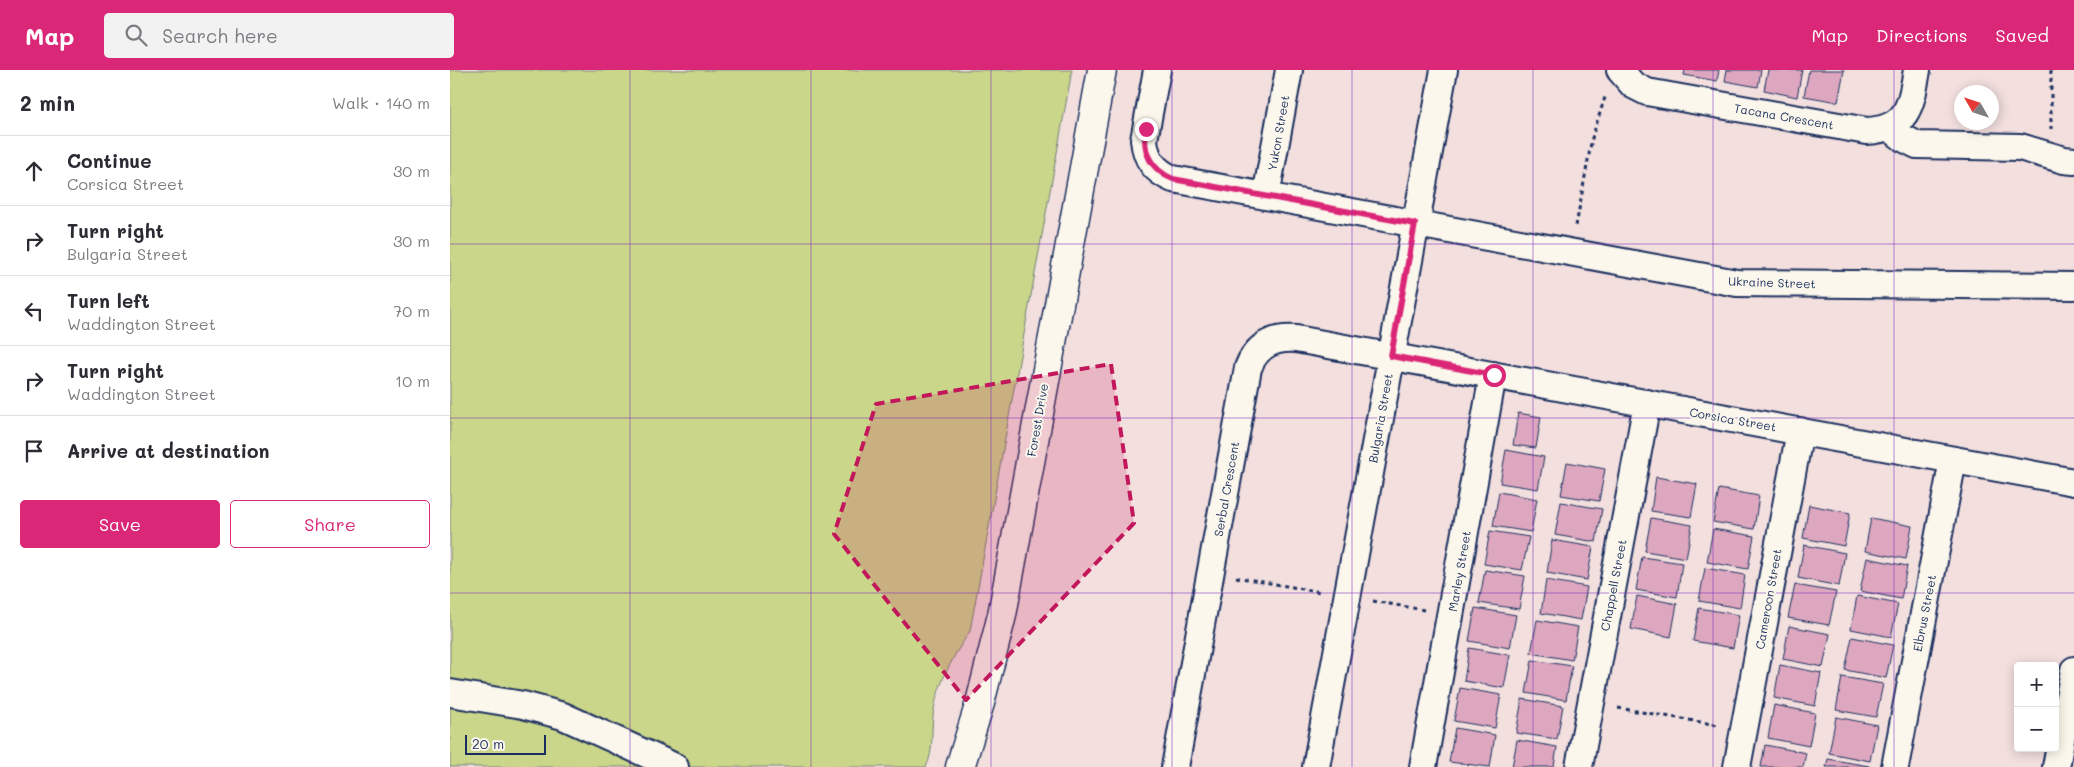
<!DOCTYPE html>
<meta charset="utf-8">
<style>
:root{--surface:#fff;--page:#f2f2f3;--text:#2b2b33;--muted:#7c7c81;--line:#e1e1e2;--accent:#db2777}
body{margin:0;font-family:Mali,sans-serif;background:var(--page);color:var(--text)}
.controls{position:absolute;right:15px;bottom:15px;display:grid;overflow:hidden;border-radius:5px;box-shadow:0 2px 12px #0003}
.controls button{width:45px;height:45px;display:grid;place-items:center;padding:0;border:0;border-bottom:1px solid var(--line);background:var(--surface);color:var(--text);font:25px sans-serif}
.compass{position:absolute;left:1504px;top:15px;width:45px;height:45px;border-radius:50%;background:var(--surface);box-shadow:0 2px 12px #0003;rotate:309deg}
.scale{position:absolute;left:15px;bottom:12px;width:81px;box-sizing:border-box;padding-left:5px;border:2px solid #1b2f5e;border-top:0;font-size:14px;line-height:18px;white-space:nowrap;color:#1b2f5e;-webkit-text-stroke:4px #fbf7ec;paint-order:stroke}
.stop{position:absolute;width:15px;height:15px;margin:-11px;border:4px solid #db2777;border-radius:50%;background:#fff}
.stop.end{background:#db2777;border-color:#fff;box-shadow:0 1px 5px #0008}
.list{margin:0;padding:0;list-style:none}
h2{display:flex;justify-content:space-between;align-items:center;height:65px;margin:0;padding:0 20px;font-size:21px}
h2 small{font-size:16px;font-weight:400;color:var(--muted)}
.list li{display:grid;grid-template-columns:32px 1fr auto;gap:15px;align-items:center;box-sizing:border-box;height:70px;padding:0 20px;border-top:1px solid var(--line)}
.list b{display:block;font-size:19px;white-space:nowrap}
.list p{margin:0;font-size:16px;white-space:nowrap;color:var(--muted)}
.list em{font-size:16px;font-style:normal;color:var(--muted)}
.actions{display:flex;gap:10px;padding:15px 20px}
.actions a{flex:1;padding:11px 0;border:1px solid var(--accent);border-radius:5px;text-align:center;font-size:18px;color:var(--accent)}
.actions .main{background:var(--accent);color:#fff}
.icon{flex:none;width:28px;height:28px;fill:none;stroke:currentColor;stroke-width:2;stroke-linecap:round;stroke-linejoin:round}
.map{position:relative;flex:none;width:1624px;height:697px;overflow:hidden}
header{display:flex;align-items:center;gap:30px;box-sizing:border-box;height:70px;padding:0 25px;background:var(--accent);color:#fff}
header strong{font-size:24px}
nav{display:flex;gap:28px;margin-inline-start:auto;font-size:18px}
.search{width:350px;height:45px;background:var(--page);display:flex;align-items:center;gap:12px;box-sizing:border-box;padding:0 18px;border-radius:5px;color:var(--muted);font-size:19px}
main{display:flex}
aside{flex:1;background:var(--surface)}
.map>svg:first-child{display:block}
</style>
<header>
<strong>Map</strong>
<div class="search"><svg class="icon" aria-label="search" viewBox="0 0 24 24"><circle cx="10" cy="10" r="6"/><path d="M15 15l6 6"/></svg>Search here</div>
<nav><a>Map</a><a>Directions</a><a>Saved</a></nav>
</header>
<main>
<aside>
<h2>2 min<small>Walk · 140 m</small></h2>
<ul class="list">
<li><svg class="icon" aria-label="ahead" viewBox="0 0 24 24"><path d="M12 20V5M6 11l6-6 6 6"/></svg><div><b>Continue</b><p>Corsica Street</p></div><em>30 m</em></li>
<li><svg class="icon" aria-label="right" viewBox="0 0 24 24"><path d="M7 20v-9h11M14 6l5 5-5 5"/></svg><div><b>Turn right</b><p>Bulgaria Street</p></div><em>30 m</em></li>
<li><svg class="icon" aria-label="left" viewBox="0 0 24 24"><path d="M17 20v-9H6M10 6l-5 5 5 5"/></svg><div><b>Turn left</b><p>Waddington Street</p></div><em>70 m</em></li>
<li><svg class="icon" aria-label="right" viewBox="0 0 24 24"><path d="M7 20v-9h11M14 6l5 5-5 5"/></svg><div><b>Turn right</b><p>Waddington Street</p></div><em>10 m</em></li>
<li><svg class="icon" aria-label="arrive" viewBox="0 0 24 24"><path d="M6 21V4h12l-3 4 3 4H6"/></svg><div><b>Arrive at destination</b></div></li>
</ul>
<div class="actions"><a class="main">Save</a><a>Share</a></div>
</aside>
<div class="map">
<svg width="1624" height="697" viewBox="0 0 1624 697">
<rect width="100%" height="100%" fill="#f2dfde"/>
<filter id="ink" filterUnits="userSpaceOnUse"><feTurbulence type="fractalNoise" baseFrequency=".02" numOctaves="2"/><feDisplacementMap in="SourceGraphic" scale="10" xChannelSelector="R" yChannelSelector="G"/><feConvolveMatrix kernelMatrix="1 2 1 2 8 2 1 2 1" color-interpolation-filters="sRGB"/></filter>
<g filter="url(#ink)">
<!-- green -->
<path fill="#cad68a" stroke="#728274" d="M0,0h622l-102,561c-16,24 -31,50 -36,78 -4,20 1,40 -8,58h-476z"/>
<!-- building -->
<g fill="#dda7bf" stroke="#1b2f5e">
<polygon points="1235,0 1269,0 1267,11 1234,5"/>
<polygon points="1277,0 1311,0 1308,17 1275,11"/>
<polygon points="1318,0 1352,0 1347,27 1314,20"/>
<polygon points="1359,0 1394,0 1388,32 1354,26"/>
<polygon points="1068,343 1091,347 1086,378 1063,375"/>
<polygon points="1056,380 1094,387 1088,419 1050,413"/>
<polygon points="1117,392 1155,399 1149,431 1111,425"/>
<polygon points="1206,407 1247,414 1241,447 1201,441"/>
<polygon points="1269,419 1309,426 1304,459 1263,452"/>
<polygon points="1049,422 1087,429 1081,462 1043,456"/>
<polygon points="1111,432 1152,439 1146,472 1105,465"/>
<polygon points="1359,435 1400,443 1394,476 1353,468"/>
<polygon points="1201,448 1242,455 1236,488 1195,481"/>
<polygon points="1421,448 1462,456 1456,489 1415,481"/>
<polygon points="1263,459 1304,466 1298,499 1257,492"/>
<polygon points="1040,461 1079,467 1072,500 1034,494"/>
<polygon points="1102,470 1143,477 1137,510 1097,503"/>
<polygon points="1354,475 1395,483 1389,516 1348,508"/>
<polygon points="1192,487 1232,493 1227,527 1186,520"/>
<polygon points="1417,488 1457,496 1451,529 1410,521"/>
<polygon points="1255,498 1295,505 1290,538 1249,531"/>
<polygon points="1035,500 1075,506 1069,539 1029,533"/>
<polygon points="1096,510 1137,517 1131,550 1091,543"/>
<polygon points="1345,515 1386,522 1379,555 1338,548"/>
<polygon points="1187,526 1227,534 1221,567 1181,559"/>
<polygon points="1407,526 1448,534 1441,567 1401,559"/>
<polygon points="1025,538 1066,545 1060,578 1019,571"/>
<polygon points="1249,538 1289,545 1283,578 1243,571"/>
<polygon points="1087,550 1128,557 1122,590 1081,583"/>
<polygon points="1339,556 1380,564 1373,597 1333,589"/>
<polygon points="1402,567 1443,575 1436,608 1395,600"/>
<polygon points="1019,578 1060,585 1054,618 1014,611"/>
<polygon points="1082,590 1122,596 1116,630 1076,623"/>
<polygon points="1330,595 1371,603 1365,636 1324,628"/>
<polygon points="1392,607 1433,614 1426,647 1386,640"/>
<polygon points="1010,618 1051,625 1045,658 1004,651"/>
<polygon points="1072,629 1113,636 1107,669 1066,663"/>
<polygon points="1324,635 1365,643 1359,676 1318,668"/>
<polygon points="1386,647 1427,655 1420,691 1379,683"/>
<polygon points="1005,658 1045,665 1040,697 999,692"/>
<polygon points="1067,670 1107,677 1104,697 1062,697"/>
<polygon points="1315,675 1356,683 1353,697 1311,697"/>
<polygon points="1378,689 1419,696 1419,697 1376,697"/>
</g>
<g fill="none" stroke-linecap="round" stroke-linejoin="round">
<defs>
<g id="minor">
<path d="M707,0l-13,70c2,19 10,31 29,39l564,104 337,3"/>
<path d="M1170,0l13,15 14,7 220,39c41,-2 44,-26 50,-61"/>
<polyline points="1439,57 1453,68 1467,75 1570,77 1614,90 1624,91"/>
<polyline points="816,126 839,0"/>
<polyline points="0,623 73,635 113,646 225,697"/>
<path d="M725,697l73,-399c8,-22 25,-31 48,-29l778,143"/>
<polyline points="866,697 994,0"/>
<polyline points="973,697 1043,305"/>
<polyline points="1129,697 1197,333"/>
<polyline points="1287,697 1350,361"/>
<polyline points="1445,697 1503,390"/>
<polyline points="1606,697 1624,600"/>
</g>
<polyline id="tertiary" points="510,697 530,633 552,545 652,0"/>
</defs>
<!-- minor casing -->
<use href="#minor" stroke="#1b2f5e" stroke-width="30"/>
<!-- tertiary casing -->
<use href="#tertiary" stroke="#1b2f5e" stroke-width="31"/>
<!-- path -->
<g stroke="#1b2f5e" stroke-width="3" stroke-dasharray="4 4" stroke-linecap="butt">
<polyline points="1601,0 1601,59"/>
<polyline points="1126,156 1142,68 1156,24"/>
<polyline points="786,507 870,522"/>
<polyline points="923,531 974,540"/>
<polyline points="1168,638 1268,655"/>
</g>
<!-- minor -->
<use href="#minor" stroke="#fbf7ec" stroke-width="26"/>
<!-- tertiary -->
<use href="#tertiary" stroke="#fbf7ec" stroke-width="28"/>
</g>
</g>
<g fill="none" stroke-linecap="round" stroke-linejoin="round" filter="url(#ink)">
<!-- route -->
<path stroke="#db2777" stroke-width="6" d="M696,59c-4,23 5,41 27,50l242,45 -24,132 103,19"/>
</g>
<!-- marked area -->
<path fill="#c2185b" fill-opacity="0.2" stroke="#c2185b" stroke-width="4" stroke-dasharray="10 6" stroke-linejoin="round" d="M661,294l23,159 -168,177 -132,-166 42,-130z"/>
<!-- grid -->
<path fill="none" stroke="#7b2cbf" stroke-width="1" stroke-opacity="0.55" d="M180,0v697M361,0v697M541,0v697M722,0v697M902,0v697M1083,0v697M1263,0v697M1444,0v697M0,174h1624M0,348h1624M0,523h1624"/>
<g text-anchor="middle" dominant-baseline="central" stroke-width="4" stroke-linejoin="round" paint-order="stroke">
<!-- street labels -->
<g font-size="12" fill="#1b2f5e" stroke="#fbf7ec">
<text transform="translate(1334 46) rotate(10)">Tacana Crescent</text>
<text transform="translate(828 63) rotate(-80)">Yukon Street</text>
<text transform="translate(1322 212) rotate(2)">Ukraine Street</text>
<text transform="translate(930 348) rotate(-80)">Bulgaria Street</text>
<text transform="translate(1283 349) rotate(10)">Corsica Street</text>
<text transform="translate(587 350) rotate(-80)">Forest Drive</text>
<text transform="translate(776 419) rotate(-80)">Serbal Crescent</text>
<text transform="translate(1009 501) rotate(-80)">Marley Street</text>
<text transform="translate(1163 515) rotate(-79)">Chappell Street</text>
<text transform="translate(1318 529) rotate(-80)">Cameroon Street</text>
<text transform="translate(1474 543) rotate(-79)">Elbrus Street</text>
</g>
</g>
</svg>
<div class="controls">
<button>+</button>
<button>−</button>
</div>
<svg class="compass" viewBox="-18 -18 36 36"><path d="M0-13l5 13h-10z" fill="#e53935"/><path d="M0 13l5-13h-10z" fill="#7c7c81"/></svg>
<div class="scale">20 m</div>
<div class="stop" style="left:1044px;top:305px"></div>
<div class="stop end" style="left:696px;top:59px"></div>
</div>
</main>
